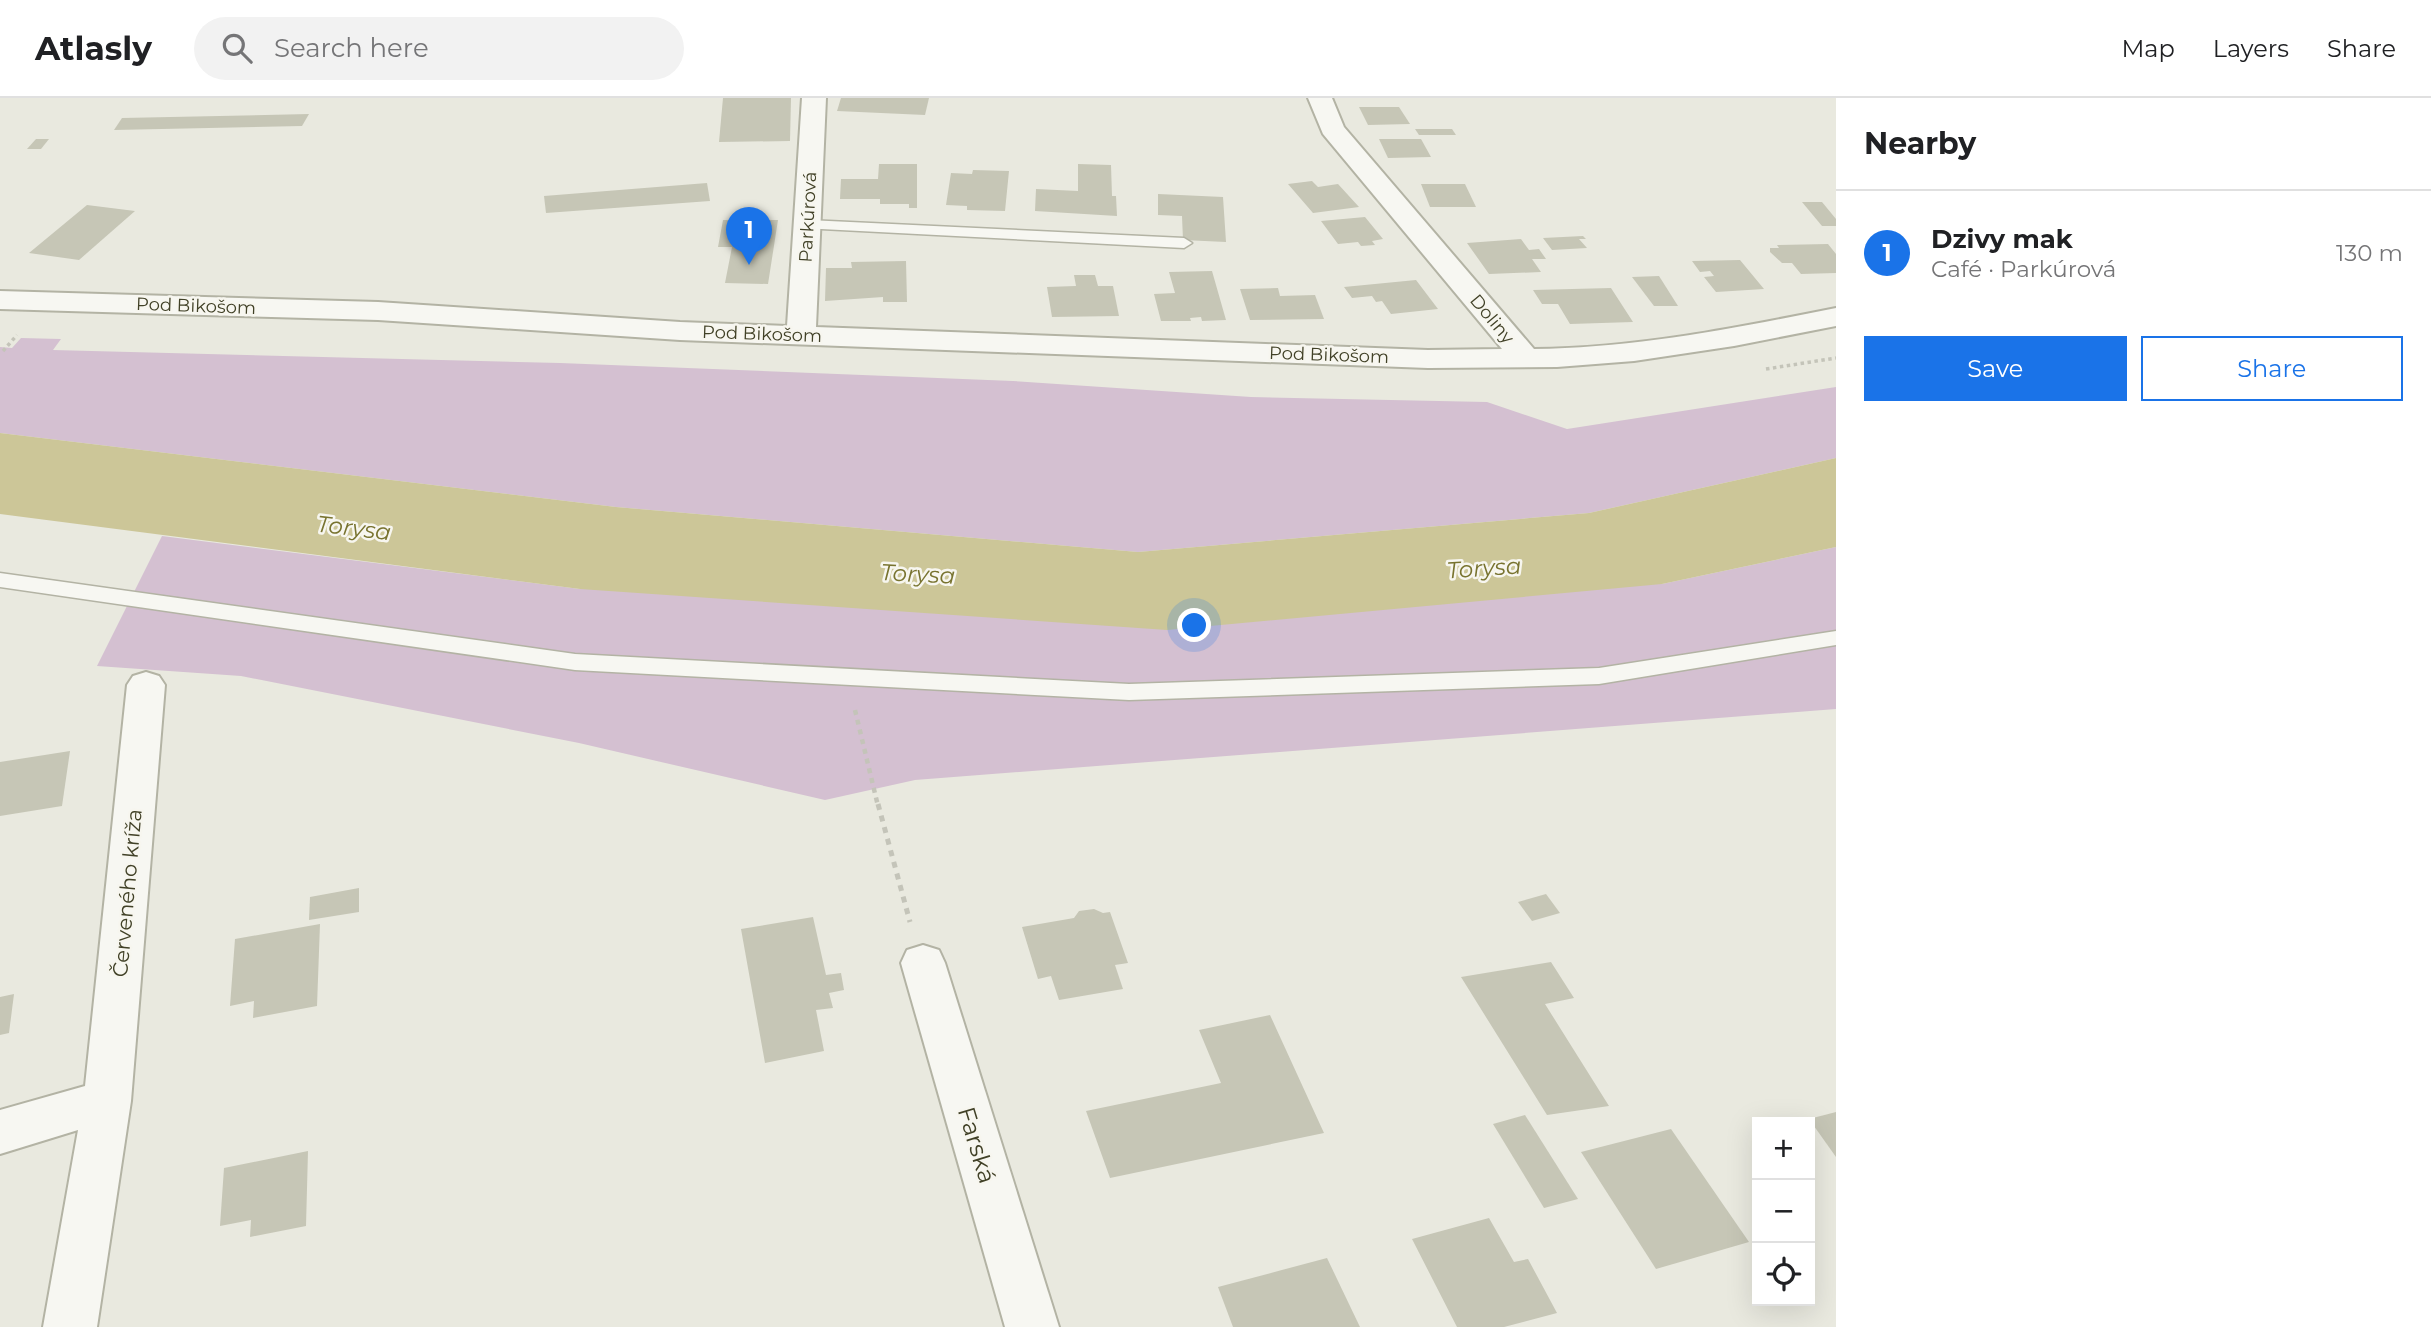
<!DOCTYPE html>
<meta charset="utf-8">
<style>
:root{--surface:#fff;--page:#f2f2f2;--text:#202124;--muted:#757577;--line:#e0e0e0;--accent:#1a73e8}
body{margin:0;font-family:Montserrat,sans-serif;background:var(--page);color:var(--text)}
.controls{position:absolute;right:21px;bottom:21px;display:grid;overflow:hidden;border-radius:0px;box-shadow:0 7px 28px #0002}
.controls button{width:63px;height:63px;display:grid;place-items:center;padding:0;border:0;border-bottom:2px solid var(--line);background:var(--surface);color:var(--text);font:35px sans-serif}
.you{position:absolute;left:1195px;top:528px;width:24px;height:24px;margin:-18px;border:5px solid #fff;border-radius:50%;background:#1a73e8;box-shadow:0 0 0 10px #1a73e833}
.badge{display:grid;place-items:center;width:46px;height:46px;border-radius:50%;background:var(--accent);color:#fff;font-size:23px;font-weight:700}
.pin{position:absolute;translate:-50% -58px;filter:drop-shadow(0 2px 4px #0008)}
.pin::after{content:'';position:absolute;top:37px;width:24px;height:21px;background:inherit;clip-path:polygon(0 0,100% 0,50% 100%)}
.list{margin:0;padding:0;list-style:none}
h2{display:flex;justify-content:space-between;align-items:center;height:91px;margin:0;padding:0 28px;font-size:30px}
h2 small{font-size:23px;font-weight:400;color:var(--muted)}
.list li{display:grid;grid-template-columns:46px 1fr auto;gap:21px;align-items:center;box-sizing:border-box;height:126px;padding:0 28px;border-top:2px solid var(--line)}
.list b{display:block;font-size:26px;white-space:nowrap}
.list p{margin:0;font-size:23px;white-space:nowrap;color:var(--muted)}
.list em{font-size:23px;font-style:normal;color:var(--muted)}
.actions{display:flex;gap:14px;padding:21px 28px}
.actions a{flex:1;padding:16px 0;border:2px solid var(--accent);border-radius:0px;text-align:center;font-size:24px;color:var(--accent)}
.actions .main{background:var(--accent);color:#fff}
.icon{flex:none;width:38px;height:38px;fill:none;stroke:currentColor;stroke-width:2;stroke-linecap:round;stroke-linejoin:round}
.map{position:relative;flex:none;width:1836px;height:1229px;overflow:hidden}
header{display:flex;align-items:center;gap:42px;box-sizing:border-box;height:98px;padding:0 35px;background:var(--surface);border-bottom:2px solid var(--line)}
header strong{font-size:33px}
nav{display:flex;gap:38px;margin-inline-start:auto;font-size:24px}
.search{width:490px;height:63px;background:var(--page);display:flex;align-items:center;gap:18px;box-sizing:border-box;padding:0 24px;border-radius:38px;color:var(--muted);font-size:26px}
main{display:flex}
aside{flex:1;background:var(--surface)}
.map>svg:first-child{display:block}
</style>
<header>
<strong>Atlasly</strong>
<div class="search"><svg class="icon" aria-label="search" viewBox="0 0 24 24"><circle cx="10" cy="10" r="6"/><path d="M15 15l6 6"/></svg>Search here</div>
<nav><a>Map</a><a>Layers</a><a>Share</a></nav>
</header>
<main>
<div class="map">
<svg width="1836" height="1229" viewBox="0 0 1836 1229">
<rect width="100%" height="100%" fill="#e9e9df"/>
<!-- green -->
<g fill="#d4c0d1">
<polygon points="21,240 61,241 53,252 560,265 1013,283 1251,299 1487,304 1567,331 1836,289 1836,360 1589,415 1138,454 616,409 0,335 0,249 12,250"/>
<polygon points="162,438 580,491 1662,486 1836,449 1836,611 915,682 825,702 579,645 241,578 97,568"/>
</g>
<!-- water -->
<polygon fill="#ccc698" points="0,335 616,409 1138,454 1589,415 1836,360 1836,449 1662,486 1167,532 580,491 0,416"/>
<!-- building -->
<g fill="#c6c6b6">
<polygon points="723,0 791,0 790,43 719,44"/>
<polygon points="841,0 929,0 925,17 837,13"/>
<polygon points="1359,9 1399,9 1410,26 1368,27"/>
<polygon points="309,16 302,28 114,32 122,20"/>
<polygon points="1415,31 1452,31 1456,37 1419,37"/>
<polygon points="36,41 49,41 41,51 27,51"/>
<polygon points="1379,41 1421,41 1431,59 1388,60"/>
<polygon points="879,66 917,66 917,110 909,110 909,106 880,106 880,101 840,101 841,81 878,81"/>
<polygon points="1078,66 1111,67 1112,98 1116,98 1117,118 1035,113 1036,91 1078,93"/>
<polygon points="973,72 1009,73 1005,113 967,112 967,108 946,107 951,75 972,76"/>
<polygon points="1312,83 1318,89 1338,86 1359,109 1313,115 1288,86"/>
<polygon points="707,85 710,103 546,115 544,98"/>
<polygon points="1421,86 1465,86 1476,109 1430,109"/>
<polygon points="1158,96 1223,99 1226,144 1183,142 1182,118 1158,117"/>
<polygon points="1802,104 1822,104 1836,121 1836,128 1822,128"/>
<polygon points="87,107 135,113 79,162 29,155"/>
<polygon points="1365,119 1383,141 1372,143 1375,147 1361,148 1358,144 1338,146 1321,123"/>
<polygon points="723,122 778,122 768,186 725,185 732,149 718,149"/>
<polygon points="1583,138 1586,141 1579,141 1587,150 1552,152 1543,140"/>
<polygon points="1521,141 1529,152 1539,151 1546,161 1532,161 1541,174 1489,176 1467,145"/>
<polygon points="1828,146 1836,156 1836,175 1801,176 1792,165 1782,165 1770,154 1770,150 1779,150 1777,147"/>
<polygon points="1740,162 1764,191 1716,194 1704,179 1714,178 1710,173 1700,174 1692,163"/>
<polygon points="906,163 907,204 883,204 883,199 825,203 826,170 852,170 851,164"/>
<polygon points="1212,173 1226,222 1202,223 1201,219 1190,220 1191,223 1161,223 1154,196 1175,195 1169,174"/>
<polygon points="1074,177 1095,177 1098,188 1113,188 1119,218 1052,219 1047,189 1076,188"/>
<polygon points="1659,178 1678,208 1654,208 1632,179"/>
<polygon points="1416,182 1438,211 1391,216 1382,203 1376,204 1372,198 1352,200 1344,189"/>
<polygon points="1278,190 1280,198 1315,197 1324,221 1250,222 1240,191"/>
<polygon points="1611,190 1633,224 1570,226 1558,206 1542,206 1533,192"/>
<polygon points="70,653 62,708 0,718 0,664"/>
<polygon points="359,790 359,814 309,822 310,799"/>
<polygon points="1546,796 1560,815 1532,823 1518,804"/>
<polygon points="1094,811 1103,815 1110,814 1128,865 1115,867 1123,891 1059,902 1051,878 1038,881 1022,829 1074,820 1079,813"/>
<polygon points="813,819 826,877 841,875 844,892 829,895 833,910 816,912 824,953 765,965 741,831"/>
<polygon points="320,826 317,908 253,920 254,903 230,908 235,841"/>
<polygon points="1551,864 1574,900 1545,906 1609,1008 1547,1017 1461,879"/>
<polygon points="14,896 9,935 0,937 0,899"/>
<polygon points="1270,917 1324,1035 1110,1080 1086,1013 1221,985 1199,932"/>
<polygon points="1836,1014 1836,1059 1809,1021"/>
<polygon points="1525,1017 1578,1101 1544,1110 1493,1026"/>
<polygon points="1671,1031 1749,1144 1656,1171 1581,1054"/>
<polygon points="308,1053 306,1128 250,1139 251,1122 220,1128 224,1070"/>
<polygon points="1489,1120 1514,1164 1528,1161 1557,1215 1504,1229 1457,1229 1412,1141"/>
<polygon points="1327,1160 1360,1229 1233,1229 1218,1189"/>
</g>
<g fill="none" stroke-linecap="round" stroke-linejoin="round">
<defs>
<g id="service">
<polygon points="808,122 1184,140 1192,145 1184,150 802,130 800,127"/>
<polygon points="0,475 575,556 1129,586 1599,570 1836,533 1836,547 1599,586 1129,602 575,572 0,489"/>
</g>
<g id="minor">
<path d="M802,0h24l-10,229 612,23 74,-1 -179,-215 -15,-36h24l12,29 190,222c102,-1 202,-21 302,-41v18l-102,20 -100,15 -77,6 -129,1 -748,-28 -302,-20 -378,-11v-18l378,11 302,20 107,4z"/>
<polygon points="146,574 159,578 165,587 131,1003 97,1229 43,1229 78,1032 0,1056 0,1012 85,988 127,587 133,578"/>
<polygon points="923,847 939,852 945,865 1059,1229 1005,1229 901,865 907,852"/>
</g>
</defs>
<!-- service casing -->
<use href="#service" stroke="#b3b3a4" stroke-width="3"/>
<!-- minor casing -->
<use href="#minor" stroke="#b3b3a4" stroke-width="4"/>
<!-- path-far2 -->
<g stroke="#c4c4b9" stroke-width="3.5" stroke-dasharray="3.5 3.5" stroke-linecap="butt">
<polyline points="3,253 17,237"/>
<polyline points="1766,271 1836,260"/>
</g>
<!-- path-far1 -->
<polyline stroke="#c4c4b9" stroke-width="4.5" stroke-dasharray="5 5" stroke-linecap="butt" points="855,612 878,708"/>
<!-- path -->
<polyline stroke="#c4c4b9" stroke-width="5" stroke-dasharray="6 6" stroke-linecap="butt" points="878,706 910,824"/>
<!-- service -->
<use href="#service" fill="#f7f7f2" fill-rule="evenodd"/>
<!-- minor -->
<use href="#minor" fill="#f7f7f2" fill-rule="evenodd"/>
</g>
<g text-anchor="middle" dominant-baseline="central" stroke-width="5" stroke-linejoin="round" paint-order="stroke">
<!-- far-street labels -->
<g font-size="18" fill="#414127" stroke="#f7f6ef">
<text transform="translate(808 119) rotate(-87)">Parkúrová</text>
<text transform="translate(196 208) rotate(2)">Pod Bikošom</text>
<text transform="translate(1492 221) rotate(50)">Doliny</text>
<text transform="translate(762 236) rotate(2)">Pod Bikošom</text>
<text transform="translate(1329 257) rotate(2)">Pod Bikošom</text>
</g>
<!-- street labels -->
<g font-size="21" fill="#414127" stroke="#f7f6ef">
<text transform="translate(127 795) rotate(-85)">Červeného kríža</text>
</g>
<!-- water labels -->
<g font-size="23" font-style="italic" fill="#78732f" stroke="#f7f6ef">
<text transform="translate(354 430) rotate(7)">Torysa</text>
<text transform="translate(1484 470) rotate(-4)">Torysa</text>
<text transform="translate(918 476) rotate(3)">Torysa</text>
</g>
<!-- near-street labels -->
<g font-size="24" fill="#414127" stroke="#f7f6ef">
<text transform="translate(977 1047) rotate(73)">Farská</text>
</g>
</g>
</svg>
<div class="controls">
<button>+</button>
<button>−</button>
<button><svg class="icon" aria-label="locate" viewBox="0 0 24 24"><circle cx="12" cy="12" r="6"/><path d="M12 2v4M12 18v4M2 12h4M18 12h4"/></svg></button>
</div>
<div class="you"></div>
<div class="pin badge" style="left:749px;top:167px">1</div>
</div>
<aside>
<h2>Nearby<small></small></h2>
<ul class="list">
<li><span class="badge">1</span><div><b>Dzivy mak</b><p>Café · Parkúrová</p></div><em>130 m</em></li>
</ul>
<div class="actions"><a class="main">Save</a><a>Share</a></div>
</aside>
</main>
